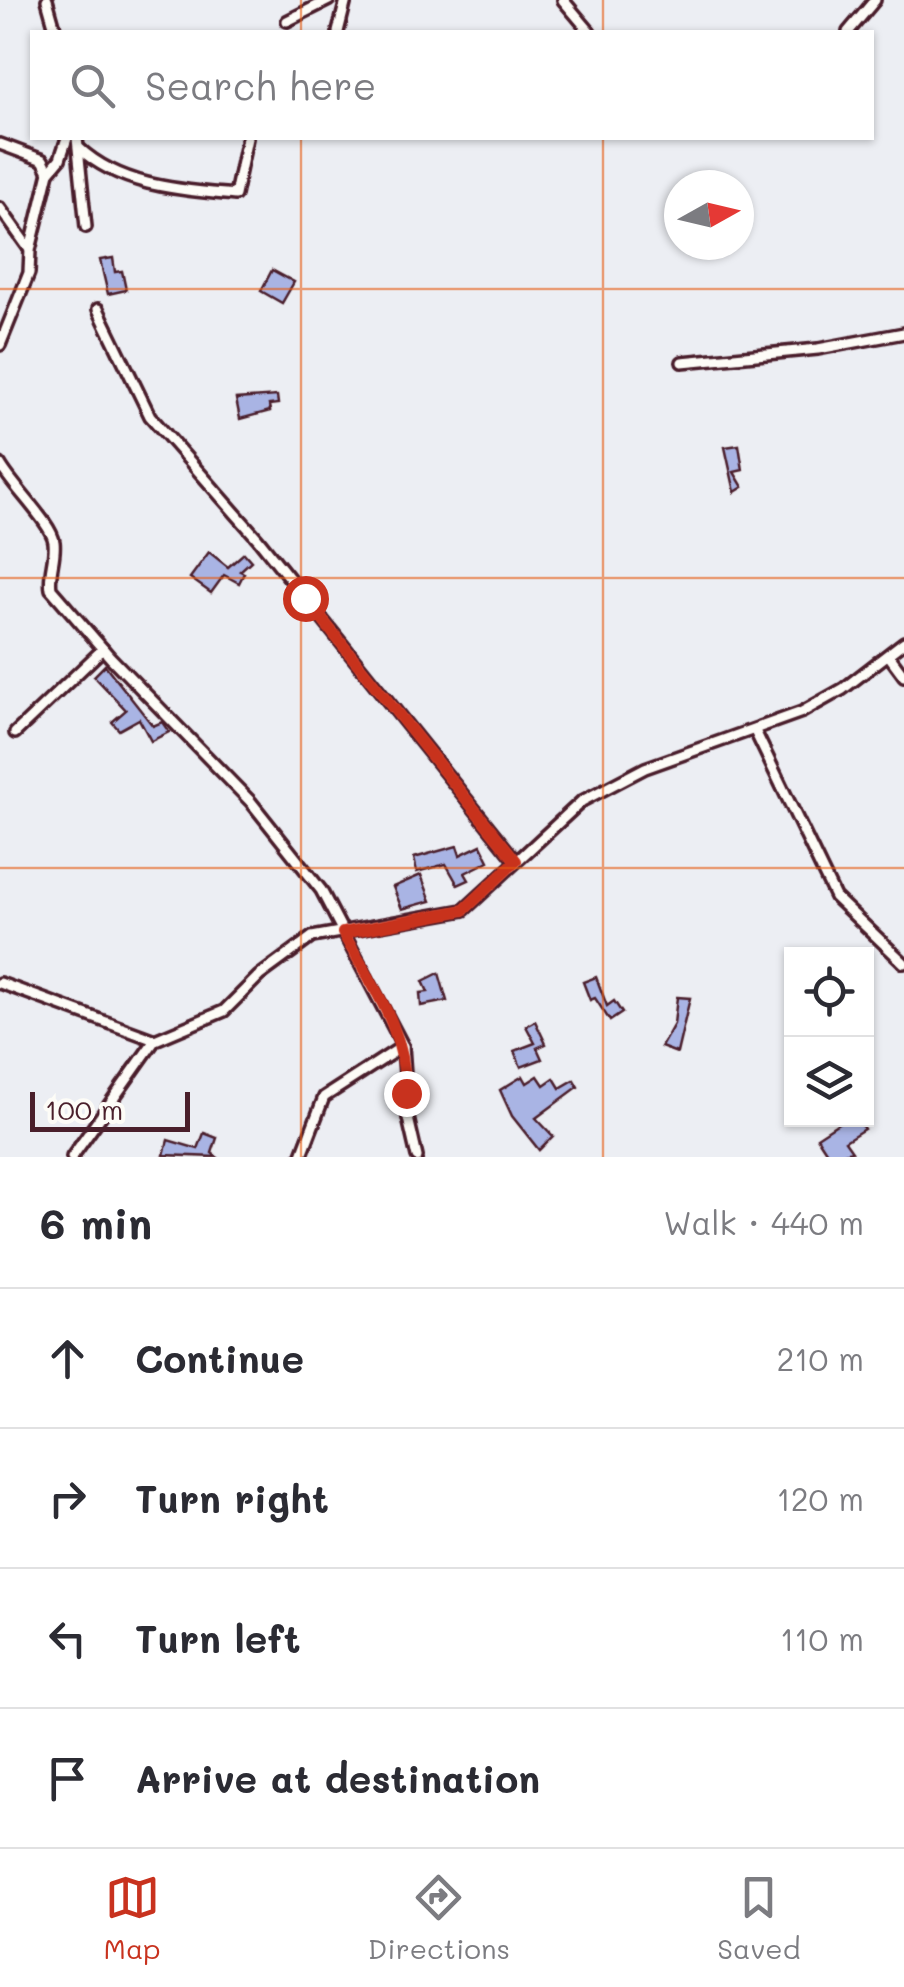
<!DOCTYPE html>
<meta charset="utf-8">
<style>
:root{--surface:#fff;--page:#f7f7f7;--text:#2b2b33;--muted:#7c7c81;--line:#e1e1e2;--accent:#c8321e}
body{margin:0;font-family:Mali,sans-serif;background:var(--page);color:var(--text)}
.controls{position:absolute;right:30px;bottom:30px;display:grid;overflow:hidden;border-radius:0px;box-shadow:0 2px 8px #0004}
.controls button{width:90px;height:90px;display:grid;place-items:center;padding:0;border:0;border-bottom:2px solid var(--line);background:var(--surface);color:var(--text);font:50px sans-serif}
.compass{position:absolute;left:664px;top:170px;width:90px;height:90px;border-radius:50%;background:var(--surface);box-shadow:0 2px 8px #0004;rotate:82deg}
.scale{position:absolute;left:30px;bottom:25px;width:160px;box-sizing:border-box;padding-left:10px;border:5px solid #4a1f2b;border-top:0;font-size:28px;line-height:35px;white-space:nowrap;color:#4a1f2b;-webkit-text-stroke:8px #fdfcf7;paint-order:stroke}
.stop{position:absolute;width:30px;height:30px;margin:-22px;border:8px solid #c8321e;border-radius:50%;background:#fff}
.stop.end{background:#c8321e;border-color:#fff;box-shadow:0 2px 10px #0008}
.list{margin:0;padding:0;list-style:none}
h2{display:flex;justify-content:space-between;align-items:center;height:130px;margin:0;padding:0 40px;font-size:42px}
h2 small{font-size:32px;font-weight:400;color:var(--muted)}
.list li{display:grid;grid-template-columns:65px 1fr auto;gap:30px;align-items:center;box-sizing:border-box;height:140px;padding:0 40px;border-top:2px solid var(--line)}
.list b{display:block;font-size:38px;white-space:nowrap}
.list em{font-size:32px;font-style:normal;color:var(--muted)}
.icon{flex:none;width:55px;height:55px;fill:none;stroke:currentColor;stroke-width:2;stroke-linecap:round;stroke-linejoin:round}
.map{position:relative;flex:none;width:904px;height:1157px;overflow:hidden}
.search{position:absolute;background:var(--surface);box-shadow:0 2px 8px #0004;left:30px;right:30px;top:30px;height:110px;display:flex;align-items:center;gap:25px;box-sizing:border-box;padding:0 35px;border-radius:0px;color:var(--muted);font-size:38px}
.sheet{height:690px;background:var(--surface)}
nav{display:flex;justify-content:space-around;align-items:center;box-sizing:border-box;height:140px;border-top:2px solid var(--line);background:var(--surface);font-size:28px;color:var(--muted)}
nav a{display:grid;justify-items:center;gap:5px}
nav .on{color:var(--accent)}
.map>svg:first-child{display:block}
</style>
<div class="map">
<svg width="904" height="1157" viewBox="0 0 904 1157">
<rect width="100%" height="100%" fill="#eceef3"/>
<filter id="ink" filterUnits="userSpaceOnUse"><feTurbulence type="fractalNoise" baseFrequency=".01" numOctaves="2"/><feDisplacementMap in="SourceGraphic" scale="20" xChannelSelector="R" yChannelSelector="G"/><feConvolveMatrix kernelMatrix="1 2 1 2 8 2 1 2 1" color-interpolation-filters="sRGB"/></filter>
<g filter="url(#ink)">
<!-- building -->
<g fill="#a9b4e4" stroke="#4a1f2b" stroke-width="2.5">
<polygon points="113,258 115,272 122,271 126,290 108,294 100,260"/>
<polygon points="272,270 294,282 282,303 261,291"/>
<polygon points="277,396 278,404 269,405 270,411 240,419 236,399"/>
<polygon points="739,445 743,470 734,472 743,487 735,492 725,447"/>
<polygon points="209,552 228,567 244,553 251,561 240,571 244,573 239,583 224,575 211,593 190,578"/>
<polygon points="105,665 153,726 162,722 169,732 151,741 139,719 119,730 112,722 126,710 94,676"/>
<polygon points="481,845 489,861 465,873 469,880 458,885 446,864 417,872 414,858 457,846 460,855"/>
<polygon points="421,875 431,901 402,909 393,887"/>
<polygon points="439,973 447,1001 421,1006 420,993 428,992 423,981"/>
<polygon points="596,977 607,1006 614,1001 622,1013 610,1021 595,998 590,1000 583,982"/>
<polygon points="677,997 690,998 677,1053 661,1047 674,1024"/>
<polygon points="535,1021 546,1044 537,1048 542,1059 521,1067 514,1051 535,1043 526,1026"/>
<polygon points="523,1076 527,1083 538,1076 544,1085 554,1078 560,1088 574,1080 578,1087 536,1118 553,1136 539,1150 512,1116 500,1090"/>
<polygon points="843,1120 858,1120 864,1129 845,1141 852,1151 830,1157 817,1137"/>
<polygon points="204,1133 217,1138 212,1153 217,1157 164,1155 168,1140 198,1149"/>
</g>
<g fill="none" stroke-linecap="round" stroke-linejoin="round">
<defs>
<g id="minor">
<polyline points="47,0 56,32"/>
<polyline points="563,0 590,32"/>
<polyline points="287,21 329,0"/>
<polyline points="338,32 346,0"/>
<polyline points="848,32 875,0"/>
<polyline points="77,138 86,227"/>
<polyline points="0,144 43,160 49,172"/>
<path d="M79,148c42,39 102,42 156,47l12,-57"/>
<polyline points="0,208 30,250"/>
<polyline points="98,309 150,416 258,539 516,861"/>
<polyline points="0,345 29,273 30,250 49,172 60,159 67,138"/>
<polyline points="682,362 818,349 904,333"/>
<path d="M0,464c12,22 52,60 54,78 2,16 -6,31 -3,47l59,68 141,145 70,88 82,156 5,72 9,39"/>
<polyline points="890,657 904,676"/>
<polyline points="755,731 835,897 904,963"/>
<polyline points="15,733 103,649"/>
<polyline points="0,983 155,1040"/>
<polyline points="72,1157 155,1040 224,1011 259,976 312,937 464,910 582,801 645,768 802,712 843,689 904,642"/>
<polyline points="301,1157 324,1097 403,1046"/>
</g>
</defs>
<!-- minor casing -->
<use href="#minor" stroke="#4a1f2b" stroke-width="16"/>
<!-- minor -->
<use href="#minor" stroke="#fdfcf7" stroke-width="9"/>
</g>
</g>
<g fill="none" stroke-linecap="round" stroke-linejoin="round" filter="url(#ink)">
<!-- route -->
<path stroke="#c8321e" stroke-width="12" d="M305,598l211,263 -52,49 -121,23c31,55 62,95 63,160"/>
</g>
<!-- grid -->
<path fill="none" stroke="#e8590c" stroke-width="2.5" stroke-opacity="0.55" d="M301,0v32M603,0v32M301,138v1019M603,138v1019M0,289h904M0,578h904M0,868h904"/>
</svg>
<div class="controls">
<button><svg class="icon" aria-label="locate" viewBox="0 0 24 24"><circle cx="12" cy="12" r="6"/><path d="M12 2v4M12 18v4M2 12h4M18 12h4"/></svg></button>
<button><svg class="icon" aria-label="layers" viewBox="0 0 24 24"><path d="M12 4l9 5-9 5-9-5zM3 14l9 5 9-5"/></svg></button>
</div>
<svg class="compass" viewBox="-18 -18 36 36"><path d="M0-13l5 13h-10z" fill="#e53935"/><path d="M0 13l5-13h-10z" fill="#7c7c81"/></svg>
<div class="scale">100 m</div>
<div class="stop" style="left:305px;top:598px"></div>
<div class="stop end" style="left:406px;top:1093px"></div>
<div class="search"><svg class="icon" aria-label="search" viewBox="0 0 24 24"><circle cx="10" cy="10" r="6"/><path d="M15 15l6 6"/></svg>Search here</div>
</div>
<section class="sheet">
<h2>6 min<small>Walk · 440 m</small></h2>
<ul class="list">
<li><svg class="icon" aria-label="ahead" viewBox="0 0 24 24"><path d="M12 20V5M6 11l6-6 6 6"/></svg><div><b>Continue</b></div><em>210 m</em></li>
<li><svg class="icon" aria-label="right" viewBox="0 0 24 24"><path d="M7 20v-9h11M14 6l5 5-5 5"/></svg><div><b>Turn right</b></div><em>120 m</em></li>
<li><svg class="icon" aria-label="left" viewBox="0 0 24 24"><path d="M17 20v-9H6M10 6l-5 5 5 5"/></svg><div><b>Turn left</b></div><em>110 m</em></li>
<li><svg class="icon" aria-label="arrive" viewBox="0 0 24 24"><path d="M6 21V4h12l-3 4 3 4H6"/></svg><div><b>Arrive at destination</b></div></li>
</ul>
</section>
<nav>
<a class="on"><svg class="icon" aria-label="map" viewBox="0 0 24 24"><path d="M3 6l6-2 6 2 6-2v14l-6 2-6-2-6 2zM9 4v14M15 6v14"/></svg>Map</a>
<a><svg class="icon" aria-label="directions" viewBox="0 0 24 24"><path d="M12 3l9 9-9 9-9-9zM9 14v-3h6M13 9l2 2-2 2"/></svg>Directions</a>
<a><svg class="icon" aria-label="saved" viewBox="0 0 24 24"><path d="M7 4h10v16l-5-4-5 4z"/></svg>Saved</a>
</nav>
